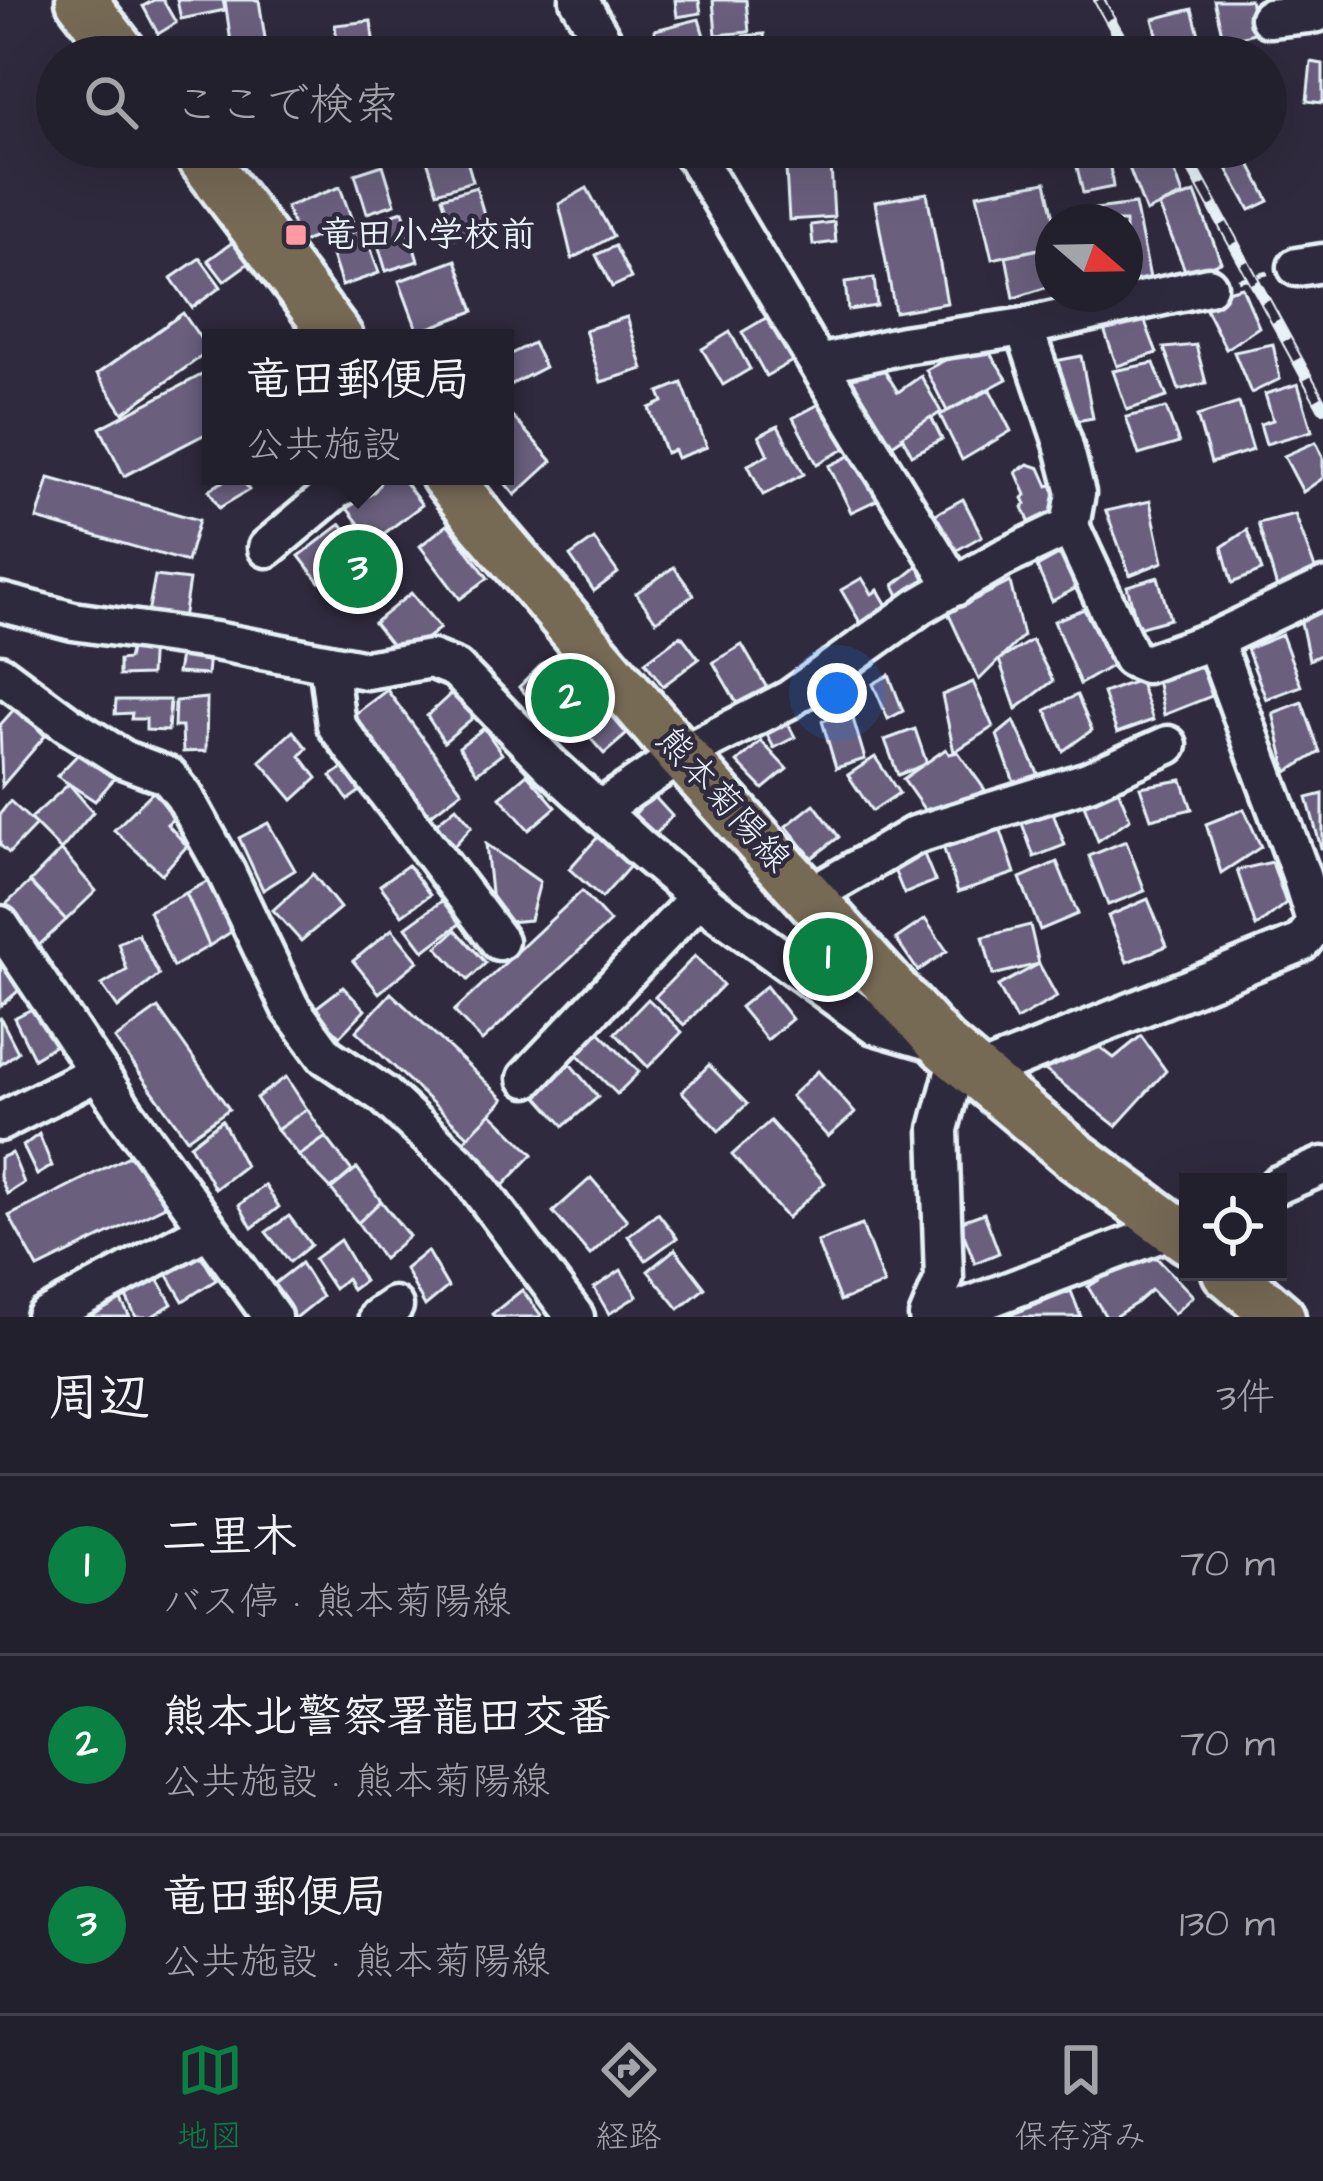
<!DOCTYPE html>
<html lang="ja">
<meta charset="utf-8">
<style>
:root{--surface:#23202e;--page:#2b2836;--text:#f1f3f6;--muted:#a3a3aa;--line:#403e4a;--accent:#0b8043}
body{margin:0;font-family:"Architects Daughter","Klee One",sans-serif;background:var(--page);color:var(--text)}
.controls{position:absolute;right:36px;bottom:36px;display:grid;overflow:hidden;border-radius:0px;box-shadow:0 12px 48px #0002}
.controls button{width:108px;height:108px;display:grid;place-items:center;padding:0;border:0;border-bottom:3px solid var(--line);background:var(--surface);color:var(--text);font:60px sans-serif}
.compass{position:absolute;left:1035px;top:204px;width:108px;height:108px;border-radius:50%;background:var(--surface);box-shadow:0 12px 48px #0002;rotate:110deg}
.you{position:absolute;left:837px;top:693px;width:42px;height:42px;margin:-30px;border:9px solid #fff;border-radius:50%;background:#1a73e8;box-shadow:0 0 0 18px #1a73e833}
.badge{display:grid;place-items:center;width:78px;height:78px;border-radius:50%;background:var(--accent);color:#fff;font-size:39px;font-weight:700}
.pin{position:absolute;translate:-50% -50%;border:6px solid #fff;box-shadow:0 3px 12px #0006}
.popup{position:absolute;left:202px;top:329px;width:312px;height:156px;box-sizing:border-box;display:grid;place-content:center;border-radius:0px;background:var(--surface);filter:drop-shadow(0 3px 9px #0005);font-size:39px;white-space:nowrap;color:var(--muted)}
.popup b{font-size:45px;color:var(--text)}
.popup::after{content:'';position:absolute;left:50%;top:100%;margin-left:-24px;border:24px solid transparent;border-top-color:var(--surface)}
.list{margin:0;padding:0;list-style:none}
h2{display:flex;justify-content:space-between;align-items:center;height:156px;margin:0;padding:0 48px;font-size:51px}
h2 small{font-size:39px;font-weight:400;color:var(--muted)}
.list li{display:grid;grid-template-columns:78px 1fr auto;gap:36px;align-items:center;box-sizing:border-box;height:180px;padding:0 48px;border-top:3px solid var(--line)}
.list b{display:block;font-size:45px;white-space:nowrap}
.list p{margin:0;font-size:39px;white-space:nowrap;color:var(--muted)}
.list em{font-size:39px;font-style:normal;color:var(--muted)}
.icon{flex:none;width:66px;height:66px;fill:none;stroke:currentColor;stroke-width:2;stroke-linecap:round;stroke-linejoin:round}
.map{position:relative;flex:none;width:1323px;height:1317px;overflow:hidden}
.search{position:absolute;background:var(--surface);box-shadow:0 12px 48px #0002;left:36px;right:36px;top:36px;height:132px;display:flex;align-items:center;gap:30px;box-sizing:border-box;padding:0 42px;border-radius:66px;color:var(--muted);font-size:45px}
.sheet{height:696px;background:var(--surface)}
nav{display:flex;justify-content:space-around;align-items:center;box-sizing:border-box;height:168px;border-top:3px solid var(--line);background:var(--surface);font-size:33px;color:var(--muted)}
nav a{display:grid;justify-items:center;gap:6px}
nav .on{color:var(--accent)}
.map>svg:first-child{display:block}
</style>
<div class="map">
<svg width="1323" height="1317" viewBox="0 0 1323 1317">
<rect width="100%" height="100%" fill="#2f2a3d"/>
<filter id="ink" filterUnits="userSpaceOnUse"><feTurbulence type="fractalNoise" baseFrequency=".00833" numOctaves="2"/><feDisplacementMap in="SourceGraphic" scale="24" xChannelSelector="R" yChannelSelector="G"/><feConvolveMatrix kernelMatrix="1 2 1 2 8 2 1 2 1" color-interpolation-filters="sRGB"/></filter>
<g filter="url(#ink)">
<!-- building -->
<g fill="#6b617e" stroke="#e8f1f8" stroke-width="3">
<polygon points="154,0 163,0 176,23 158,34 143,6"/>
<polygon points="177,0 223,0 225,10 181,19"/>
<polygon points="225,0 259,0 268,57 233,57"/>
<polygon points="675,0 699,0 701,13 677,17"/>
<polygon points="713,0 746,0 749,32 716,35"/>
<polygon points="1214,0 1250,0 1257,32 1224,42"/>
<polygon points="1192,9 1204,53 1189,57 1163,57 1153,19"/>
<polygon points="699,19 708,50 680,57 654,57 655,30"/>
<polygon points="371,21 375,57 339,57 335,25"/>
<polygon points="764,34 766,57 745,57 743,36"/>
<polygon points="1311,62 1323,64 1323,103 1307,101"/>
<polygon points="423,147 463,147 473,181 437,192"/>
<polygon points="1107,147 1113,187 1083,193 1074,154"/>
<polygon points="1121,147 1166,147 1183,195 1146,212"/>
<polygon points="830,148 834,217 789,220 785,152"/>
<polygon points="1245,154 1269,201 1250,210 1224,163"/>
<polygon points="383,165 395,204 367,213 355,174"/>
<polygon points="1046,182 1055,222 1053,222 1053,246 992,259 977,194"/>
<polygon points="340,187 353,223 300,243 286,207"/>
<polygon points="476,187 488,228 455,238 442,197"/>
<polygon points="587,188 613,236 572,259 559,204"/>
<polygon points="927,193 947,303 895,312 875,202"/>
<polygon points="1195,193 1221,262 1187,275 1159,206"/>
<polygon points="1135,204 1151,283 1125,290 1125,222 1090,222 1087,210"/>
<polygon points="403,211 418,261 386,271 371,221"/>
<polygon points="834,222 836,242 813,245 811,225"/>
<polygon points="364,228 379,273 342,286 327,240"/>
<polygon points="237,239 253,260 224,281 208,260"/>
<polygon points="615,246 631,278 612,287 596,255"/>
<polygon points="1045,248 1048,287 1014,298 1006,256"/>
<polygon points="200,258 221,287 192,308 171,278"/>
<polygon points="456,260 474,311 418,332 399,281"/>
<polygon points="874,278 877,306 848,310 845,282"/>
<polygon points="1242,287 1259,327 1226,349 1200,298"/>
<polygon points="183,313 209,351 123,413 97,374"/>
<polygon points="771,315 796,359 766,376 742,332"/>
<polygon points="627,317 643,369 601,382 585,330"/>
<polygon points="1144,319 1157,353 1117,366 1103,327"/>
<polygon points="730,332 750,369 723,385 702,349"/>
<polygon points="982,341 1007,379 947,411 926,370"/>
<polygon points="533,343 545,367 506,387 505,357"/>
<polygon points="1273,344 1280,379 1251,393 1234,352"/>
<polygon points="1196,345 1206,383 1179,390 1164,348"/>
<polygon points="873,352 898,392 921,376 941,412 882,452 837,373"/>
<polygon points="1081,356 1093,418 1070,422 1050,362"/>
<polygon points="1154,363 1167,397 1127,410 1113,371"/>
<polygon points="211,370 211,431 124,476 100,428"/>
<polygon points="682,383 707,447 677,458 674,450 666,453 649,408 663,402 659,392"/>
<polygon points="1298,384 1312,431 1266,444 1260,424 1273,420 1265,394"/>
<polygon points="990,390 1011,431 962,460 940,415"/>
<polygon points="827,400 852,445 817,464 793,418"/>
<polygon points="1239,403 1253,450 1211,463 1197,416"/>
<polygon points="505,408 552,461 515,495 499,476 505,476"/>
<polygon points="1166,408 1179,443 1139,455 1126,417"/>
<polygon points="931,417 942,439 912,455 902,436"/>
<polygon points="778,426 804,474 763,495 748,465 768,455 759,436"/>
<polygon points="1316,442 1323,457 1323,478 1303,492 1284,456"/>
<polygon points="858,452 881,498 851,512 829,466"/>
<polygon points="1028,464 1040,468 1048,486 1054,484 1068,509 1032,528 1023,507 1026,504 1023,498 1026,495 1016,472"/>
<polygon points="232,476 241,476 249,490 219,508 209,490"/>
<polygon points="387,476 400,476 422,505 373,542 346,507"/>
<polygon points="49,478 199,520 187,562 37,519"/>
<polygon points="963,499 982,536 950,554 930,517"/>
<polygon points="1150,501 1163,562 1130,575 1106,511"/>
<polygon points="1295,514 1317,574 1277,588 1258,523"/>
<polygon points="341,524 361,550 319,582 299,556"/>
<polygon points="448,524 488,578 460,599 420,546"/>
<polygon points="1247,530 1262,571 1232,583 1222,547"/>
<polygon points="594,539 618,573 594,591 570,556"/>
<polygon points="1064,552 1080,586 1052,601 1037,567"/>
<polygon points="922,563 935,587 904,606 894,585"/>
<polygon points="674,567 694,595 656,621 636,593"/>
<polygon points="155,576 189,580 183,619 148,613"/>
<polygon points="1158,577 1170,619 1138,628 1127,586"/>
<polygon points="862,578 872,594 878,590 892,614 867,634 841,590"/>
<polygon points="1010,582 1023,636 979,680 948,613"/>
<polygon points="411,593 440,628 402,658 374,623"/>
<polygon points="1323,605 1323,654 1309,660 1299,613"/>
<polygon points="1084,609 1113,665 1080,684 1054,621"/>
<polygon points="681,635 699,659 663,686 645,662"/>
<polygon points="1282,635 1301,686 1266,699 1247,649"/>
<polygon points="133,638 152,640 150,675 119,676 119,660 128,659"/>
<polygon points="1032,640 1053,681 1016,709 999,660"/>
<polygon points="742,645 767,688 738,705 713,662"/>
<polygon points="181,650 209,653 207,675 177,673"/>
<polygon points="1197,655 1212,696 1164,715 1155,669"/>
<polygon points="543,663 574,695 549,719 519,687"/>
<polygon points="889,675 903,711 888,719 873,684"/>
<polygon points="1139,680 1153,720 1117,733 1103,693"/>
<polygon points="973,682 993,727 954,752 942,695"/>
<polygon points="457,688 480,712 444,742 427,716"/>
<polygon points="387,690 462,791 424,820 348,719"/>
<polygon points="1077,695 1092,730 1063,751 1046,710"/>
<polygon points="207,698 206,751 183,752 182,727 174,727 175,701"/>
<polygon points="116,700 170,700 168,731 146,730 146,719 131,719 132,713 115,714"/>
<polygon points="1302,702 1320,752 1287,772 1273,713"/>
<polygon points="16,707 45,736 2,786 0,725"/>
<polygon points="606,710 627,734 604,754 583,730"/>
<polygon points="851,712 865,759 836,768 822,721"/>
<polygon points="785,718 795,737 774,748 764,729"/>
<polygon points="1014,721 1042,782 1016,788 997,735"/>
<polygon points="484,728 502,754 477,773 459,747"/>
<polygon points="915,729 927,764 898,775 885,740"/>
<polygon points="293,731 307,748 300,756 317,778 293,800 260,761"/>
<polygon points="761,741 787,769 763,789 737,762"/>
<polygon points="86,746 119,773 95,801 57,776"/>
<polygon points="946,749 949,754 958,752 985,790 952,813 931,819 903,779"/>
<polygon points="875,757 899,793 872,811 848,775"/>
<polygon points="355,759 371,783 348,800 331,776"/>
<polygon points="527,774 556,807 529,830 500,797"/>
<polygon points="1182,780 1192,809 1151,819 1140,787"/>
<polygon points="69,784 93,812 61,850 30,819"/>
<polygon points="156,789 178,815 167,824 187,846 162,874 114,830"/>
<polygon points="1118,789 1130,819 1098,841 1084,805"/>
<polygon points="652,794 672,816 656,834 634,815"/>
<polygon points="1323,794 1323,848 1321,848 1307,798"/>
<polygon points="10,801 36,825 9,853 0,845 0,814"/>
<polygon points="1049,803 1065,845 1034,857 1019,815"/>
<polygon points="814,804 839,837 812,858 786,826"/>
<polygon points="456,807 472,826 446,855 427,831"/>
<polygon points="1244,809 1261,847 1221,873 1206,824"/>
<polygon points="995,812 1015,873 958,892 938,831"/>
<polygon points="268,823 295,870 263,890 239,838"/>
<polygon points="605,829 637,858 602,898 569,869"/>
<polygon points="1126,841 1145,891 1108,905 1089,856"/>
<polygon points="486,844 540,882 530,920 494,923"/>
<polygon points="921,847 935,881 904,894 890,860"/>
<polygon points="61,850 96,891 66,920 30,882"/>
<polygon points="1057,862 1078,914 1040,930 1020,878"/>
<polygon points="1272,862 1286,903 1256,927 1237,870"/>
<polygon points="408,865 430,895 402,915 380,885"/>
<polygon points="313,874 340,908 301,941 273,910"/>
<polygon points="218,876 242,925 209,946 186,893"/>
<polygon points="30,882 66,920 36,948 2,908"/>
<polygon points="582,891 610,922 482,1041 454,1011"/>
<polygon points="186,893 209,946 173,967 149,911"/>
<polygon points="1148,899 1167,946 1127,962 1108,916"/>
<polygon points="443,900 461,923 424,951 406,927"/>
<polygon points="925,919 947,951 918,971 896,939"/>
<polygon points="1030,925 1039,964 993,975 983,937"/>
<polygon points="392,929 418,961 379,993 353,961"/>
<polygon points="456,930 486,963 468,980 437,947"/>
<polygon points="138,934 159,975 118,1008 102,985 127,970 118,943"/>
<polygon points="0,942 13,960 6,968 24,986 1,1006"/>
<polygon points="695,956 723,985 684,1025 655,997"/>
<polygon points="1039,964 1057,997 1016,1020 998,986"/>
<polygon points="766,986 792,1019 767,1040 740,1007"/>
<polygon points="343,987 365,1010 340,1036 313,1010"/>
<polygon points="391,993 504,1099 469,1137 356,1031"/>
<polygon points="648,999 682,1032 648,1067 615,1033"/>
<polygon points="40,1005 57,1044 34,1058 14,1018"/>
<polygon points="158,1008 229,1109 187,1139 115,1039"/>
<polygon points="0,1017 18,1052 0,1065"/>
<polygon points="597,1030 639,1072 617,1094 575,1052"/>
<polygon points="1084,1035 1114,1058 1141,1036 1166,1071 1116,1126 1037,1064"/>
<polygon points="566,1059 598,1097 564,1126 531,1089"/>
<polygon points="709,1065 747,1104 719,1131 682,1092"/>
<polygon points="818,1071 855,1113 828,1137 791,1096"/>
<polygon points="286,1077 307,1109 277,1130 256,1098"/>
<polygon points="307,1109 326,1137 299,1156 277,1130"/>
<polygon points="491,1113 533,1154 499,1190 461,1144"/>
<polygon points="222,1120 245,1166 215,1189 190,1145"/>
<polygon points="770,1121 825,1183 787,1218 732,1155"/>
<polygon points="39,1134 52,1166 37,1175 23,1146"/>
<polygon points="326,1137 352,1171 331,1189 299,1156"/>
<polygon points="141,1150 165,1206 38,1268 9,1216"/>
<polygon points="12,1153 24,1183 7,1194 0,1177 0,1158"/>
<polygon points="357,1168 381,1201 358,1223 331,1189"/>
<polygon points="591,1178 627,1220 590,1255 553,1212"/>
<polygon points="265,1185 279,1207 252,1228 239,1205"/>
<polygon points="381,1201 409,1236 383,1259 358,1223"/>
<polygon points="658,1213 677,1238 646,1260 628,1236"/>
<polygon points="984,1213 999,1253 975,1263 959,1222"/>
<polygon points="289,1216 311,1245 290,1262 266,1232"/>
<polygon points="862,1225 884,1284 840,1301 817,1242"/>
<polygon points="340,1240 364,1281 352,1290 346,1278 334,1289 314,1259"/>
<polygon points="675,1249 705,1288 679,1309 648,1271"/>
<polygon points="198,1251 216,1280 183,1301 166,1272"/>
<polygon points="427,1251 448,1287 425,1306 405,1269"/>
<polygon points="1152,1253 1193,1296 1174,1314 1151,1290 1135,1304 1114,1317 1106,1317 1088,1287 1133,1258"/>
<polygon points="301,1263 322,1297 297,1317 291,1317 271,1286"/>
<polygon points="621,1270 637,1296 609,1314 594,1288"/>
<polygon points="157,1277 172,1304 151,1317 136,1317 126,1297"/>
<polygon points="522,1290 541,1315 539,1317 494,1317 492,1314"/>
<polygon points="1071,1291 1081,1317 1005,1317"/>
<polygon points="118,1295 130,1317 86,1317 84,1314"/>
</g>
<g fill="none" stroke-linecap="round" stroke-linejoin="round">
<defs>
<g id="minor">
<polyline points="579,0 612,57"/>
<polyline points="1269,18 1317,13 1323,9"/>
<polyline points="686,147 695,156 806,344 955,587"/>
<polyline points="1297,267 1323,263"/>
<polyline points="819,364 903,345 1024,327 1208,286"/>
<polyline points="1070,526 1131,658 1146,664 1214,640 1323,588"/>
<polyline points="267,548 336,490 360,476"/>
<polyline points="0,602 73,621 215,641 366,670 431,659 456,669 550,765 639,847 711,907 874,1025 943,1045"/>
<polyline points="328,663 336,725 499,941"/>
<polyline points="0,674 69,725 125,760 168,776 184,796 226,872 290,1007 326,1056 384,1095 466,1171 575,1317"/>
<polyline points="599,810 681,755 790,699 920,606 1003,558 1070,526 1076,493 1063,443 1024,327"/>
<polyline points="809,897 915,835 1088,781 1168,745"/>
<polyline points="0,925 126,1114 272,1317"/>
<polyline points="978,1074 1301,943 1316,924 1300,872 1214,640"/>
<polyline points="527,1078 699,897"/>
<polyline points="0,1122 98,1072"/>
<polyline points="1278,1185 1323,1166"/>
<polyline points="45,1317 208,1229"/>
<polyline points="378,1317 394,1306"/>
<polyline points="928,1317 944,1278 939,1129 958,1058"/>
<polyline points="940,1317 1188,1223"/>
</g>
<g id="major">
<polyline points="81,0 125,57"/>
<polyline points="194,147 338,338"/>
<polyline points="446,476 484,524 681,755 943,1045 1074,1155 1188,1239"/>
<polyline points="1227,1272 1280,1317"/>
</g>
</defs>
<!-- minor casing -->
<use href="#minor" stroke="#e8f1f8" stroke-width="45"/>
<!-- major casing -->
<use href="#major" stroke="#e8f1f8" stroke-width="57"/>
<!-- path -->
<polyline stroke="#e8f1f8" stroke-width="4.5" stroke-dasharray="12 9" stroke-linecap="butt" points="1238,280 1268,273"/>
<!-- minor -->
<use href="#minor" stroke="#2f2a3d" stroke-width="36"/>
<!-- major -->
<use href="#major" stroke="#766a54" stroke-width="48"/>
<defs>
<g id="rail">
<polyline points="1099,0 1131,57"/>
<polyline points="1181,147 1323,407"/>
</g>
</defs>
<!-- rail casing -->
<use href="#rail" stroke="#e8f1f8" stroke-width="12"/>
<!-- rail -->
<use href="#rail" stroke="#2f2a3d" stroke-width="8" stroke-dasharray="22" stroke-linecap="butt"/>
</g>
</g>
<!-- markers -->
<rect fill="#ff9aa2" stroke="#2f2a3d" stroke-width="4.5" x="284" y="223" width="24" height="24" rx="6"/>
<g text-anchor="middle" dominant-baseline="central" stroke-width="9" stroke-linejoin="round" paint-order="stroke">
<!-- poi labels -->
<g font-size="36" font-weight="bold" fill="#e8f1f8" stroke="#2f2a3d" text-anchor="start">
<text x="320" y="235">竜田小学校前</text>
</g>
<!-- street labels -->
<g font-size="36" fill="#e8f1f8" stroke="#2f2a3d">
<text transform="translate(723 800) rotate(48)">熊本菊陽線</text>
</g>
</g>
</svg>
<div class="controls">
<button><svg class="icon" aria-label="locate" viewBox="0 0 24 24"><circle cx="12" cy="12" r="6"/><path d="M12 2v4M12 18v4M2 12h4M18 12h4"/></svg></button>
</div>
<svg class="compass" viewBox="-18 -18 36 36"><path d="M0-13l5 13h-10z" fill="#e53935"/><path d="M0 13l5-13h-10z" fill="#a3a3aa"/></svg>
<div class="you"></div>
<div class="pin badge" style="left:828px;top:957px">1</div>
<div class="pin badge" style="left:570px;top:698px">2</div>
<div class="pin badge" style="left:358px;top:569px">3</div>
<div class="popup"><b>竜田郵便局</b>公共施設</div>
<div class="search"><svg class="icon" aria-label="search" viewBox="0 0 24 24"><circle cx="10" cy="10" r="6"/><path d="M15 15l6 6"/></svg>ここで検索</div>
</div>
<section class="sheet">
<h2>周辺<small>3件</small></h2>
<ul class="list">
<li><span class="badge">1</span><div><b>二里木</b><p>バス停 · 熊本菊陽線</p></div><em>70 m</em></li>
<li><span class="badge">2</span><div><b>熊本北警察署龍田交番</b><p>公共施設 · 熊本菊陽線</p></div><em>70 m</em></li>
<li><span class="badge">3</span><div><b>竜田郵便局</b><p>公共施設 · 熊本菊陽線</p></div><em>130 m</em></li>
</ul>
</section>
<nav>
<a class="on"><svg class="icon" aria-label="map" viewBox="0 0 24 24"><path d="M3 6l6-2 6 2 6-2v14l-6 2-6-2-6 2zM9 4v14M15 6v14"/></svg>地図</a>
<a><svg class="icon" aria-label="directions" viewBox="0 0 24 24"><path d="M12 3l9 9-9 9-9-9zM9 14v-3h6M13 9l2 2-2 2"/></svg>経路</a>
<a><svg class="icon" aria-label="saved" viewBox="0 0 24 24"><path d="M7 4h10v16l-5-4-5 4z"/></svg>保存済み</a>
</nav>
